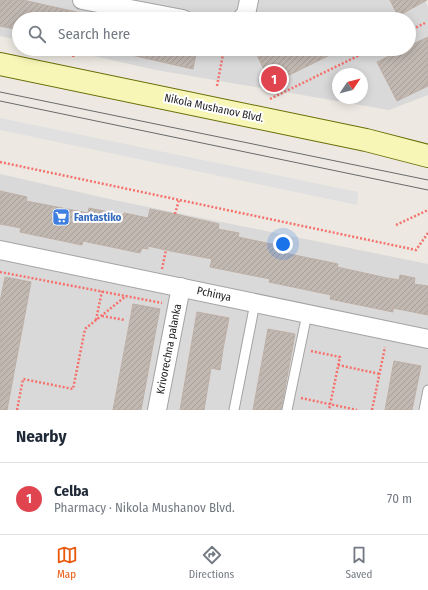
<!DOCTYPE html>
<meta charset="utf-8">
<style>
:root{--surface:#fff;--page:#f2f2f3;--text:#1f2937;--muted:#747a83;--line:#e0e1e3;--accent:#ea580c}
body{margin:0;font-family:"Fira Sans Condensed",sans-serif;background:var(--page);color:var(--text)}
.compass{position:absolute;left:332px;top:68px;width:36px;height:36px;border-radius:50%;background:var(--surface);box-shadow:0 2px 10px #0003;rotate:55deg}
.you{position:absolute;left:283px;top:244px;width:14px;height:14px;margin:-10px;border:3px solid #fff;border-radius:50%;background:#1a73e8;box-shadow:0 0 0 6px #1a73e833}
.badge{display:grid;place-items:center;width:26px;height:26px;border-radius:50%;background:var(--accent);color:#fff;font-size:13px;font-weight:700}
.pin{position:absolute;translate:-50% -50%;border:2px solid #fff;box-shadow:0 1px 4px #0006}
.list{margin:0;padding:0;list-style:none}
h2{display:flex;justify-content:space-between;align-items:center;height:52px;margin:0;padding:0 16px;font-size:17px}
h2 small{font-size:13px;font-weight:400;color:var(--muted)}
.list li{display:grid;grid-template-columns:26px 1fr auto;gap:12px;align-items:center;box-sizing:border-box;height:72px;padding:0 16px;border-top:1px solid var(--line)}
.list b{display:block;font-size:15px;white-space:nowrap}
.list p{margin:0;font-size:13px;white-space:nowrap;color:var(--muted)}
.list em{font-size:13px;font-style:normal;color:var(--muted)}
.icon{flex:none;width:22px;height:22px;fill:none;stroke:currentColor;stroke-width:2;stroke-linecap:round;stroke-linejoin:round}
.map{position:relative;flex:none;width:428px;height:410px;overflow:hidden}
.search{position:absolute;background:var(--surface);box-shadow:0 2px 10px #0003;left:12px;right:12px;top:12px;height:44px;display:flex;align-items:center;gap:10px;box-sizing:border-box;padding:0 14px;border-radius:22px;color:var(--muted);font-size:15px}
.sheet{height:124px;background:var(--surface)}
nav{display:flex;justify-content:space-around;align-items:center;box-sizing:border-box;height:56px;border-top:1px solid var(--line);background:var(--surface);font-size:11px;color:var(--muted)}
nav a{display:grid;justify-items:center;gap:2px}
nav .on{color:var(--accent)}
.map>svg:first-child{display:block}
</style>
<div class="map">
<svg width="428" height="410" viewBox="0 0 428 410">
<defs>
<pattern id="building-hatch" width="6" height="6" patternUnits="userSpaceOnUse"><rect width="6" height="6" fill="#c2b8b2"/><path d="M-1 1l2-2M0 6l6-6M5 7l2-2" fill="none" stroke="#a69e98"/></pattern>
</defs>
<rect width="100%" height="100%" fill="#ede9e2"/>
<!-- residential -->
<g fill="#dad9d9" fill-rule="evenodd">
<path d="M0,0h425l3,7v88l-39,15 -233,-40 -94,-21h347v-30h-390v21l-19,-4zM338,74h24v24h-24z"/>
<polygon points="0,174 114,200 428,264 428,410 0,410"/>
</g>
<!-- parking -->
<polygon fill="#e0e0e0" points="0,118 358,192 357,205 0,130"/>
<!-- building -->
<g fill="url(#building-hatch)" stroke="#beafa5">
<polygon points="0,0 23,0 85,14 84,19 19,19 19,30 0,26"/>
<polygon points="390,0 427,0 398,16"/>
<polygon points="428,37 428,86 397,101 377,62 404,49 409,49 409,46"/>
<polygon points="127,49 197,49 193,69 127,54"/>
<polygon points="254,49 342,49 271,84"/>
<polygon points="0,191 27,197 26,201 88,213 89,208 124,215 124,213 148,218 150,209 175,214 219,224 218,229 239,233 238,237 276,245 275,251 338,264 337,267 387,278 399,280 400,275 415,278 414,284 428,286 428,315 393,308 393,312 330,299 331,295 269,282 270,279 210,267 212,259 166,250 148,246 148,249 142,248 140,253 83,241 82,245 20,232 21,228 0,224"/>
<polygon points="5,277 31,282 7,410 0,410 0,302"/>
<polygon points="133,304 160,309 156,329 141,410 113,410"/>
<polygon points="197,312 229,318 223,349 220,370 211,368 204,410 180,410"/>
<polygon points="268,329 295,334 281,410 253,410"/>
<polygon points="394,361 421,366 412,410 385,410"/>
</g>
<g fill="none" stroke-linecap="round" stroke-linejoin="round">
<defs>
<g id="service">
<polyline points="234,410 255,303"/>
<polyline points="287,410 307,314"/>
<polyline points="424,410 428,390"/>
</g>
<g id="minor">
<polyline points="82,0 183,19"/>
<polyline points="241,19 246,14 249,0"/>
<polyline points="0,250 428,339"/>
<polyline points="157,410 181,287"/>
</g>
<polyline id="secondary" points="0,64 366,140 428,156"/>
</defs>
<!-- service casing -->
<use href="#service" stroke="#a3a3a3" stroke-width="11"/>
<!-- minor casing -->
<use href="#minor" stroke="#a3a3a3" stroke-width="20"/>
<!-- secondary casing -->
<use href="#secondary" stroke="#6a6f08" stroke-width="24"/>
<!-- path -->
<g stroke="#f5716c" stroke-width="2.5" stroke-dasharray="2 2" stroke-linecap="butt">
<polyline points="409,31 425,23"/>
<polyline points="73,57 75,49"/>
<polyline points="217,86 224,49"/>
<polyline points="270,99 372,49"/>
<polyline points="0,162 416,250 428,233"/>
<polyline points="175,214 179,200"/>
<polyline points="396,225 428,210"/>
<polyline points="162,269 166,250"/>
<polyline points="0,272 162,303"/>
<polyline points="102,316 125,320"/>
<polyline points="96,320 102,291"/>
<polyline points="311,351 340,357 329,410"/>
<polyline points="338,365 380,374"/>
<polyline points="301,398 357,410"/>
<polyline points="17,410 23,379 73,389 85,329 126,296"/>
<polyline points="372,410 385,347"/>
</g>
<!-- service -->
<use href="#service" stroke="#fff" stroke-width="9"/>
<!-- minor -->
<use href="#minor" stroke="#fff" stroke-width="18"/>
<!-- secondary -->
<use href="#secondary" stroke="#f7f6b7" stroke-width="22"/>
<!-- tram -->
<g stroke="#6a6a6a" stroke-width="1">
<polyline points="0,92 428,180"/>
<polyline points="0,101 428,190"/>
</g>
</g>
<!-- icons -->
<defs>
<symbol id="supermarket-square" viewBox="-11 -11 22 22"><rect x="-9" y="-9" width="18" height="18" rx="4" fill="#3f7fe0" stroke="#fff"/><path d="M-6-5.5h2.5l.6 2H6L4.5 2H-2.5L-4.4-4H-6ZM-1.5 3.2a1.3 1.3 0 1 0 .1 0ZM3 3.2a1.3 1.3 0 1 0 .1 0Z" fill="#fff"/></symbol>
</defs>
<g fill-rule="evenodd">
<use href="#supermarket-square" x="51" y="207" width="20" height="20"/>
</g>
<g text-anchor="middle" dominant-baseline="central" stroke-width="4" stroke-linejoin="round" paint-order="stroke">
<!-- street labels -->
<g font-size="11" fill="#1c1c1c" stroke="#fff">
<text transform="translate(214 108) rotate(12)">Nikola Mushanov Blvd.</text>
<text transform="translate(214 294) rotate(12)">Pchinya</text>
<text transform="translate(169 349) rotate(-79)">Krivorechna palanka</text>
</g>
<!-- shop labels -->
<g font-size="11" font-weight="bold" fill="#366cbe" stroke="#fff" text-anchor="start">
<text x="74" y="217">Fantastiko</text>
</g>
</g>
</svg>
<svg class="compass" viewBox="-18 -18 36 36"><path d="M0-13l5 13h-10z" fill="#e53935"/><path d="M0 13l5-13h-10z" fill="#747a83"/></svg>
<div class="you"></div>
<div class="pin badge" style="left:274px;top:79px;background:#e0444e">1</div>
<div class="search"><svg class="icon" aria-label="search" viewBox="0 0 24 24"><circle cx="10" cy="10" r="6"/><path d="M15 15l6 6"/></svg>Search here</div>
</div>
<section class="sheet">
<h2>Nearby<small></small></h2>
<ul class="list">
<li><span class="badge" style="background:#e0444e">1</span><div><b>Celba</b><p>Pharmacy · Nikola Mushanov Blvd.</p></div><em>70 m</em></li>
</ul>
</section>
<nav>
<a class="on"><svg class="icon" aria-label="map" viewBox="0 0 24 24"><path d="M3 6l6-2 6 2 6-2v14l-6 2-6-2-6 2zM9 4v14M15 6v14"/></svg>Map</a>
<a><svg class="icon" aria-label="directions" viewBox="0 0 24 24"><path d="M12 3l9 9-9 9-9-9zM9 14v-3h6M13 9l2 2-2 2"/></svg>Directions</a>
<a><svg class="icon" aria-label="saved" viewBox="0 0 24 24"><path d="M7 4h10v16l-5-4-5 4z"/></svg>Saved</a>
</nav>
